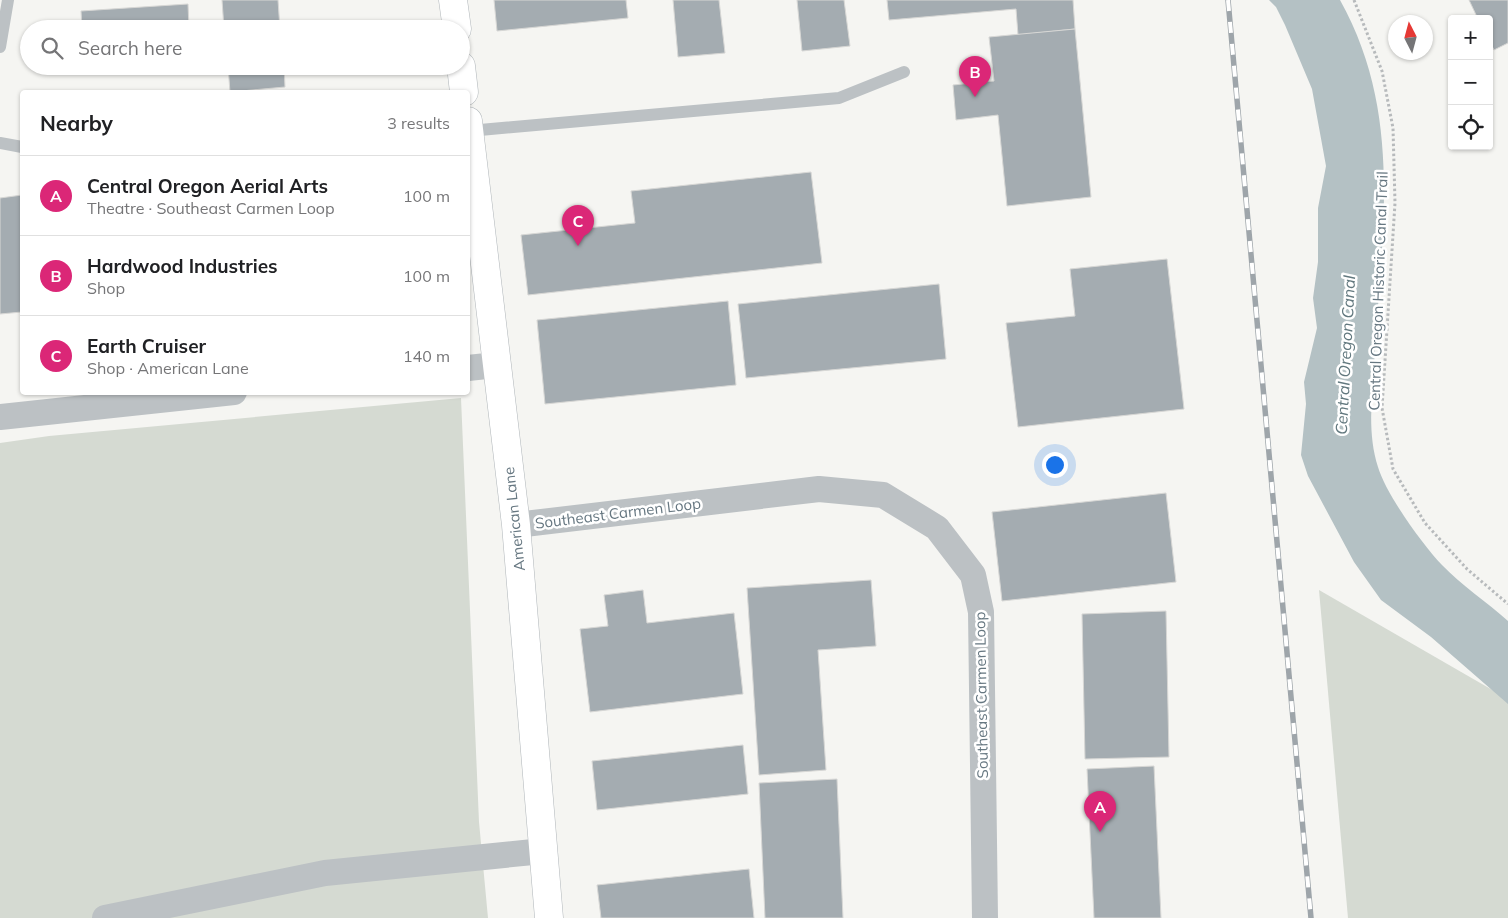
<!DOCTYPE html>
<meta charset="utf-8">
<style>
:root{--surface:#fff;--page:#f6f6f6;--text:#202124;--muted:#757577;--line:#e0e0e0;--accent:#db2777}
body{margin:0;font-family:Mulish,sans-serif;background:var(--page);color:var(--text)}
.controls{position:absolute;right:15px;top:15px;display:grid;overflow:hidden;border-radius:5px;box-shadow:0 1px 4px #0004}
.controls button{width:45px;height:45px;display:grid;place-items:center;padding:0;border:0;border-bottom:1px solid var(--line);background:var(--surface);color:var(--text);font:25px sans-serif}
.compass{position:absolute;left:1388px;top:15px;width:45px;height:45px;border-radius:50%;background:var(--surface);box-shadow:0 1px 4px #0004;rotate:354deg}
.you{position:absolute;left:1054px;top:464px;width:18px;height:18px;margin:-12px;border:4px solid #fff;border-radius:50%;background:#1a73e8;box-shadow:0 0 0 8px #1a73e833}
.badge{display:grid;place-items:center;width:32px;height:32px;border-radius:50%;background:var(--accent);color:#fff;font-size:16px;font-weight:700}
.pin{position:absolute;translate:-50% -41px;filter:drop-shadow(0 1px 2px #0008)}
.pin::after{content:'';position:absolute;top:26px;width:18px;height:15px;background:inherit;clip-path:polygon(0 0,100% 0,50% 100%)}
.list{margin:0;padding:0;list-style:none}
h2{display:flex;justify-content:space-between;align-items:center;height:65px;margin:0;padding:0 20px;font-size:21px}
h2 small{font-size:16px;font-weight:400;color:var(--muted)}
.list li{display:grid;grid-template-columns:32px 1fr auto;gap:15px;align-items:center;box-sizing:border-box;height:80px;padding:0 20px;border-top:1px solid var(--line)}
.list b{display:block;font-size:19px;white-space:nowrap}
.list p{margin:0;font-size:16px;white-space:nowrap;color:var(--muted)}
.list em{font-size:16px;font-style:normal;color:var(--muted)}
.icon{flex:none;width:28px;height:28px;fill:none;stroke:currentColor;stroke-width:2;stroke-linecap:round;stroke-linejoin:round}
.map{position:relative;flex:none;width:1508px;height:918px;overflow:hidden}
.search{position:absolute;background:var(--surface);box-shadow:0 1px 4px #0004;left:20px;top:20px;width:450px;height:55px;display:flex;align-items:center;gap:12px;box-sizing:border-box;padding:0 18px;border-radius:28px;color:var(--muted);font-size:19px}
.panel{position:absolute;background:var(--surface);box-shadow:0 1px 4px #0004;left:20px;top:90px;width:450px;height:305px;border-radius:5px}
.map>svg:first-child{display:block}
</style>
<div class="map">
<svg width="1508" height="918" viewBox="0 0 1508 918">
<rect width="100%" height="100%" fill="#f5f5f2"/>
<!-- green -->
<g fill="#d5dad2">
<polygon points="461,398 479,822 488,918 0,918 0,443 49,436"/>
<polygon points="1319,590 1508,699 1508,918 1348,918"/>
</g>
<!-- water -->
<path fill="#b4c1c4" d="M1269,0h71c63,113 42,229 35,351 -2,39 -9,79 3,116 8,27 44,77 64,98 19,20 45,37 66,56v83l-77,-67 -50,-37 -27,-38 -46,-86 -7,-21 5,-51 -2,-22 13,-54 -4,-30 5,-36v-54l8,-42 -14,-77 -27,-64 -9,-18z"/>
<!-- building -->
<g fill="#a4acb1" stroke="#d7d7d5">
<polygon points="222,0 278,0 280,29 224,29"/>
<polygon points="494,0 626,0 628,18 497,31"/>
<polygon points="673,0 719,0 725,53 678,57"/>
<polygon points="797,0 844,0 850,46 802,51"/>
<polygon points="887,0 1073,0 1075,29 1018,35 1016,9 889,20"/>
<polygon points="1469,0 1508,0 1508,43 1494,50 1489,40 1489,19 1478,19"/>
<polygon points="188,4 189,29 82,29 81,11"/>
<polygon points="1075,29 1091,197 1007,206 998,115 956,120 953,85 994,81 989,37"/>
<polygon points="228,66 284,66 285,87 230,92"/>
<polygon points="811,172 822,263 528,295 521,235 635,223 631,191"/>
<polygon points="22,195 22,312 0,314 0,198"/>
<polygon points="1167,259 1184,409 1018,427 1006,323 1075,316 1070,269"/>
<polygon points="939,284 946,359 746,378 738,304"/>
<polygon points="728,301 736,385 545,404 537,320"/>
<polygon points="1166,493 1176,582 1002,601 992,512"/>
<polygon points="871,580 876,646 818,650 826,770 759,775 747,588"/>
<polygon points="643,590 647,623 734,613 743,694 590,712 580,629 608,626 604,595"/>
<polygon points="1166,611 1169,757 1085,759 1082,614"/>
<polygon points="743,745 748,794 597,810 592,761"/>
<polygon points="1154,766 1161,918 1094,918 1087,769"/>
<polygon points="837,779 843,918 765,918 759,783"/>
<polygon points="749,869 754,918 601,918 597,885"/>
</g>
<g fill="none" stroke-linecap="round" stroke-linejoin="round">
<defs>
<g id="secondary">
<polyline points="453,0 457,29"/>
<polyline points="461,66 464,92"/>
<polyline points="468,121 516,525 549,918"/>
</g>
</defs>
<!-- secondary casing -->
<use href="#secondary" stroke="#afb5b9" stroke-width="29"/>
<!-- path -->
<polyline stroke="#b7babc" stroke-width="3" stroke-dasharray="2.5 2.5" stroke-linecap="butt" points="1354,0 1382,71 1393,128 1395,203 1382,408 1393,469 1425,523 1467,569 1508,604"/>
<!-- lane -->
<g stroke="#bcc1c4" stroke-width="12">
<polyline points="0,47 8,0"/>
<polyline points="469,131 839,98 904,72"/>
<polyline points="0,143 22,147"/>
</g>
<!-- street -->
<g stroke="#bcc1c4" stroke-width="26">
<polyline points="468,368 496,365"/>
<polyline points="0,417 234,392"/>
<polyline points="516,525 819,489 883,495 937,528 973,575 981,612 985,918"/>
<polyline points="105,918 325,873 543,851"/>
</g>
<!-- secondary -->
<use href="#secondary" stroke="#fff" stroke-width="28"/>
<defs>
<polyline id="rail" points="1228,0 1311,918"/>
</defs>
<!-- rail casing -->
<use href="#rail" stroke="#9ea5aa" stroke-width="5.5"/>
<!-- rail -->
<use href="#rail" stroke="#fff" stroke-width="4" stroke-dasharray="11" stroke-linecap="butt"/>
</g>
<g text-anchor="middle" dominant-baseline="central" stroke-width="5" stroke-linejoin="round" paint-order="stroke">
<!-- street labels -->
<g font-size="15" fill="#667781" stroke="#fff">
<text transform="translate(1378 291) rotate(-88)">Central Oregon Historic Canal Trail</text>
<text transform="translate(618 513) rotate(-7)">Southeast Carmen Loop</text>
<text transform="translate(514 519) rotate(-96)">American Lane</text>
<text transform="translate(981 695) rotate(-91)">Southeast Carmen Loop</text>
</g>
<!-- water labels -->
<g font-size="16" font-style="italic" fill="#62787e" stroke="#fff">
<text transform="translate(1345 355) rotate(-87)">Central Oregon Canal</text>
</g>
</g>
</svg>
<div class="controls">
<button>+</button>
<button>−</button>
<button><svg class="icon" aria-label="locate" viewBox="0 0 24 24"><circle cx="12" cy="12" r="6"/><path d="M12 2v4M12 18v4M2 12h4M18 12h4"/></svg></button>
</div>
<svg class="compass" viewBox="-18 -18 36 36"><path d="M0-13l5 13h-10z" fill="#e53935"/><path d="M0 13l5-13h-10z" fill="#757577"/></svg>
<div class="you"></div>
<div class="pin badge" style="left:1100px;top:832px">A</div>
<div class="pin badge" style="left:975px;top:97px">B</div>
<div class="pin badge" style="left:578px;top:246px">C</div>
<div class="search"><svg class="icon" aria-label="search" viewBox="0 0 24 24"><circle cx="10" cy="10" r="6"/><path d="M15 15l6 6"/></svg>Search here</div>
<section class="panel">
<h2>Nearby<small>3 results</small></h2>
<ul class="list">
<li><span class="badge">A</span><div><b>Central Oregon Aerial Arts</b><p>Theatre · Southeast Carmen Loop</p></div><em>100 m</em></li>
<li><span class="badge">B</span><div><b>Hardwood Industries</b><p>Shop</p></div><em>100 m</em></li>
<li><span class="badge">C</span><div><b>Earth Cruiser</b><p>Shop · American Lane</p></div><em>140 m</em></li>
</ul>
</section>
</div>
